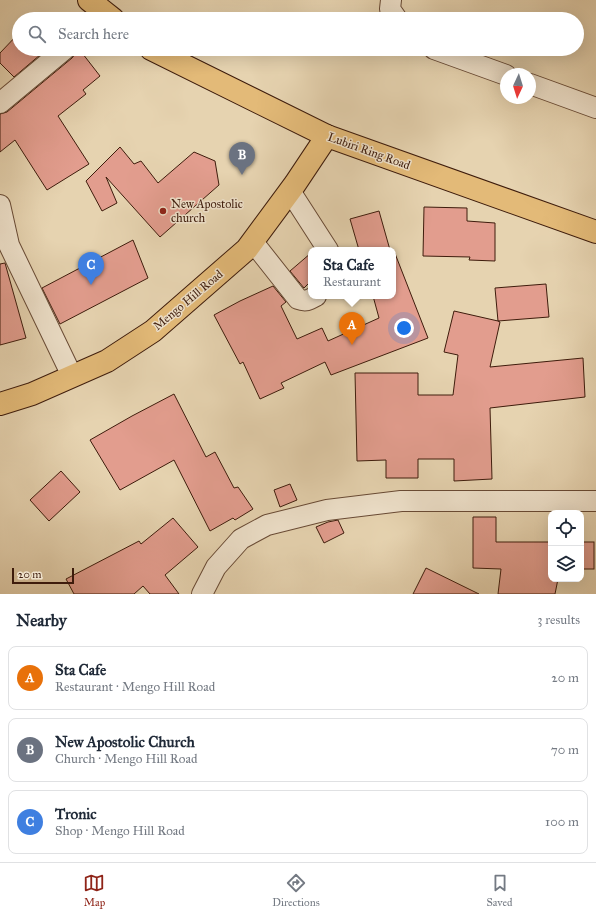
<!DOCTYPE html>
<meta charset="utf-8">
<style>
:root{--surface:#fff;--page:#f2f2f3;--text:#1f2937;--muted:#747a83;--line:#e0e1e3;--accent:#8f2418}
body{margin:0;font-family:"IM FELL Great Primer",serif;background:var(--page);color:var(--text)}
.controls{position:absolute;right:12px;bottom:12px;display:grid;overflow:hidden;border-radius:8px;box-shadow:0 4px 16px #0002}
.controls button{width:36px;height:36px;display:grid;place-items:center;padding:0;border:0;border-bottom:1px solid var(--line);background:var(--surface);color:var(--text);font:20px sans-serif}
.compass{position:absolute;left:500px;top:68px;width:36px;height:36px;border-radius:50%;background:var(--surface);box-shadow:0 4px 16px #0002;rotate:184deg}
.scale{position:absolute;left:12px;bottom:10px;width:62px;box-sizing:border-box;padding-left:4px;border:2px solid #3e1c0c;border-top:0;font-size:11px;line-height:14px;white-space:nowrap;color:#3e1c0c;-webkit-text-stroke:3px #efe2cc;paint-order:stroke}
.you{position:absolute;left:404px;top:328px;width:14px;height:14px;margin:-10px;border:3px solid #fff;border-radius:50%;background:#1a73e8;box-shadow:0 0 0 6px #1a73e833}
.badge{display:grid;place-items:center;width:26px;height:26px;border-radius:50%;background:var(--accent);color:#fff;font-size:13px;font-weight:700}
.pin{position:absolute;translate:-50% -33px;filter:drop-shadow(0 1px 2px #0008)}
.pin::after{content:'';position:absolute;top:21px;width:14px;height:12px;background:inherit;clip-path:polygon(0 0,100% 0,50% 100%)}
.popup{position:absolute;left:308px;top:247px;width:88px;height:52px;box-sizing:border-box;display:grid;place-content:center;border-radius:8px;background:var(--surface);filter:drop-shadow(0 1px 3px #0005);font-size:13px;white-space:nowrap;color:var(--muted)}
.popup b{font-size:15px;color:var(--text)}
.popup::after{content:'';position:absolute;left:50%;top:100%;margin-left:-8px;border:8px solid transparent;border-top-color:var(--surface)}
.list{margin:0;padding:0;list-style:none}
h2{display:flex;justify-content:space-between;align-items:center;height:52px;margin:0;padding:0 16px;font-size:17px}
h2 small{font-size:13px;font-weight:400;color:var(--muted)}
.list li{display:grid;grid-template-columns:26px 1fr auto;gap:12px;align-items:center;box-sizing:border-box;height:64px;margin:0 8px 8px;padding:0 8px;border:1px solid var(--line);border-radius:8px}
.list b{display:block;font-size:15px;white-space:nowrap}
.list p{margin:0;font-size:13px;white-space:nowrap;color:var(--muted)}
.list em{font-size:13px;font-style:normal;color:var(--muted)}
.icon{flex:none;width:22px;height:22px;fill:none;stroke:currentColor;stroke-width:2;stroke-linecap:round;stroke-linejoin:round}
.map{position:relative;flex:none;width:596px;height:594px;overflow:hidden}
.search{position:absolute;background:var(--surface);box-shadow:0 4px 16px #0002;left:12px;right:12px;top:12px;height:44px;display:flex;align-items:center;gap:10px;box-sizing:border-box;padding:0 14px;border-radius:22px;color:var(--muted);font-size:15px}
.sheet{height:268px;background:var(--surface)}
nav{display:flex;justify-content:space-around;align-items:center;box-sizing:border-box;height:56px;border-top:1px solid var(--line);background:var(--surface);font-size:11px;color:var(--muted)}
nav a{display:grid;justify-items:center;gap:2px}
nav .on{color:var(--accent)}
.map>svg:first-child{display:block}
</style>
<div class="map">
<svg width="596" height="594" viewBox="0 0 596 594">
<rect width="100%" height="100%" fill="#e6d3b0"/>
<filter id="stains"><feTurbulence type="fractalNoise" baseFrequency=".005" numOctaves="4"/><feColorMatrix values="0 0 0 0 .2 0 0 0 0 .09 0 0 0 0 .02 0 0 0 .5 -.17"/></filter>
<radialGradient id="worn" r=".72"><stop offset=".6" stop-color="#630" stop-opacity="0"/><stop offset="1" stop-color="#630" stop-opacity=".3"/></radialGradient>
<!-- building -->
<g fill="#e29d8e" stroke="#3e1c0c">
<polygon points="19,33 19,49 47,49 14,77 0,63 0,53"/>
<polygon points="76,49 79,49 100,76 83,90 86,94 58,116 89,164 47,190 15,140 0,152 0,114 7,112 72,58 76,53"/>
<polygon points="120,147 134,164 141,161 158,183 194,152 215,161 219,185 160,237 106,177 117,203 102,211 86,181"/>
<polygon points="424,207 467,208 467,221 495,223 495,261 469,260 470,257 423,256"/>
<polygon points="379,211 390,250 359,250 350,219"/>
<polygon points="133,240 148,278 60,324 42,288"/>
<polygon points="393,251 394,251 428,338 331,375 325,362 281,383 284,388 260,399 243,362 240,364 214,315 240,301 273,286 286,302 281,306 297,339 322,328 328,341 379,318 373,296 393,296"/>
<polygon points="311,253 311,281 304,288 290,271"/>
<polygon points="5,263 26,338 0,345 0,264"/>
<polygon points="546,284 549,317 498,321 500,322 490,367 583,358 585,397 490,408 492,479 454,481 454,459 418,459 418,478 386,478 386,460 357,461 355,373 418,373 418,395 453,395 458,355 444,352 454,311 498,321 495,288"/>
<polygon points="174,394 206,457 215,452 234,488 238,487 253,509 235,520 233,518 210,531 174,460 120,490 90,440 132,416"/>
<polygon points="61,471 80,492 49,521 30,500"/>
<polygon points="290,484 297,500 280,507 274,490"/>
<polygon points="473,517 496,517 496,542 551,542 551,579 558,579 555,594 498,594 501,569 473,568"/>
<polygon points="173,518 198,547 165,575 179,594 150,594 143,586 134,594 74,594 66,579 139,541 141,544"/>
<polygon points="338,520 344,533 324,543 316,527 328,522"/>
<rect x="581" y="542" width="13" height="27"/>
<polygon points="426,568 479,594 413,594"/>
</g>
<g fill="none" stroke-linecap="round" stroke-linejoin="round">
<defs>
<g id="minor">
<polyline points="391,0 390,9 397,19"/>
<polyline points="434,49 506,75"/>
<polyline points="530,84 596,108"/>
<polyline points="0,103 65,49"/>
<polyline points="290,191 328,250"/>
<polyline points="0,205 9,245 72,376"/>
<path d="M253,242l45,57c8,3 11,1 18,-3"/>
<polyline points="202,594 216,567 241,539 267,525 327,510 401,501 596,501"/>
</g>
<g id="major">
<polyline points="89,0 113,19"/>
<polyline points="151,49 327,136 596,232"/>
<polyline points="0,404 32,394 107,361 153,331 247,249 295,184 327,136"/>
</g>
</defs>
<!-- minor casing -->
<use href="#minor" stroke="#684a35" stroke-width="22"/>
<!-- major casing -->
<use href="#major" stroke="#3e1c0c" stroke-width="24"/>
<!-- minor -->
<use href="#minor" stroke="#efe2cc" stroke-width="20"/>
<!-- major -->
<use href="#major" stroke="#e3ba78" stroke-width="22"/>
</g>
<!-- markers -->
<circle fill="#8f2418" stroke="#efe2cc" stroke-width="1.5" cx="163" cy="211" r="4"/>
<g text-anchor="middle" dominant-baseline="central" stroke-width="3" stroke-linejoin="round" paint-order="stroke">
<!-- street labels -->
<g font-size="12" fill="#3e1c0c" stroke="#efe2cc">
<text transform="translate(369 151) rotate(20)">Lubiri Ring Road</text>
<text transform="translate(188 300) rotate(-40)">Mengo Hill Road</text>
</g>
<!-- poi labels -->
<g font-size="12" fill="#3e1c0c" stroke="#efe2cc" text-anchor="start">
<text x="171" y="204">New Apostolic<tspan x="171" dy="14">church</tspan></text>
</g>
</g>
<rect width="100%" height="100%" filter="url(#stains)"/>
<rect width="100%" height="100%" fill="url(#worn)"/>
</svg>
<div class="controls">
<button><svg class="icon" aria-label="locate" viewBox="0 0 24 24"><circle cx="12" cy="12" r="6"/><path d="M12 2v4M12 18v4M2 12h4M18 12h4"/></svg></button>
<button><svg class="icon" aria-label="layers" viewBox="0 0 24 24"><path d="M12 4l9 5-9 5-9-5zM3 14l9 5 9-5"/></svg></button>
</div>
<svg class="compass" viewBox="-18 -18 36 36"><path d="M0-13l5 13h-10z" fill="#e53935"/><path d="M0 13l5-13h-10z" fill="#747a83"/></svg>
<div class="scale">20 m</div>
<div class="you"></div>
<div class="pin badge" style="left:352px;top:345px;background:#e8710a">A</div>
<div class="popup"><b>Sta Cafe</b>Restaurant</div>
<div class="pin badge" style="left:242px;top:175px;background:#6b7280">B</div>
<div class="pin badge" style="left:91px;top:285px;background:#3f7fe0">C</div>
<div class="search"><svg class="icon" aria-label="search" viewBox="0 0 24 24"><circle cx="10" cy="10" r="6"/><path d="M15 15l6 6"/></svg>Search here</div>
</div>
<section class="sheet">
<h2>Nearby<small>3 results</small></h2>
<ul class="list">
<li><span class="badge" style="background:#e8710a">A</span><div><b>Sta Cafe</b><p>Restaurant · Mengo Hill Road</p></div><em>20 m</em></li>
<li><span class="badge" style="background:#6b7280">B</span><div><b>New Apostolic Church</b><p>Church · Mengo Hill Road</p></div><em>70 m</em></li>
<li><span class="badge" style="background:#3f7fe0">C</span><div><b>Tronic</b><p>Shop · Mengo Hill Road</p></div><em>100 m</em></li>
</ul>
</section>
<nav>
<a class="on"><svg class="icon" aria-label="map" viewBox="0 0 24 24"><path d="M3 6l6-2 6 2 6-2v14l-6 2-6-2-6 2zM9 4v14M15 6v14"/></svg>Map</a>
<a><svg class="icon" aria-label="directions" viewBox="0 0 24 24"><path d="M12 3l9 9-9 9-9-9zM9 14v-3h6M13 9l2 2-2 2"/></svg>Directions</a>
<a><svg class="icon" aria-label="saved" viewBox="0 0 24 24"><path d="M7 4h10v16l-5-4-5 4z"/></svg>Saved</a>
</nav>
